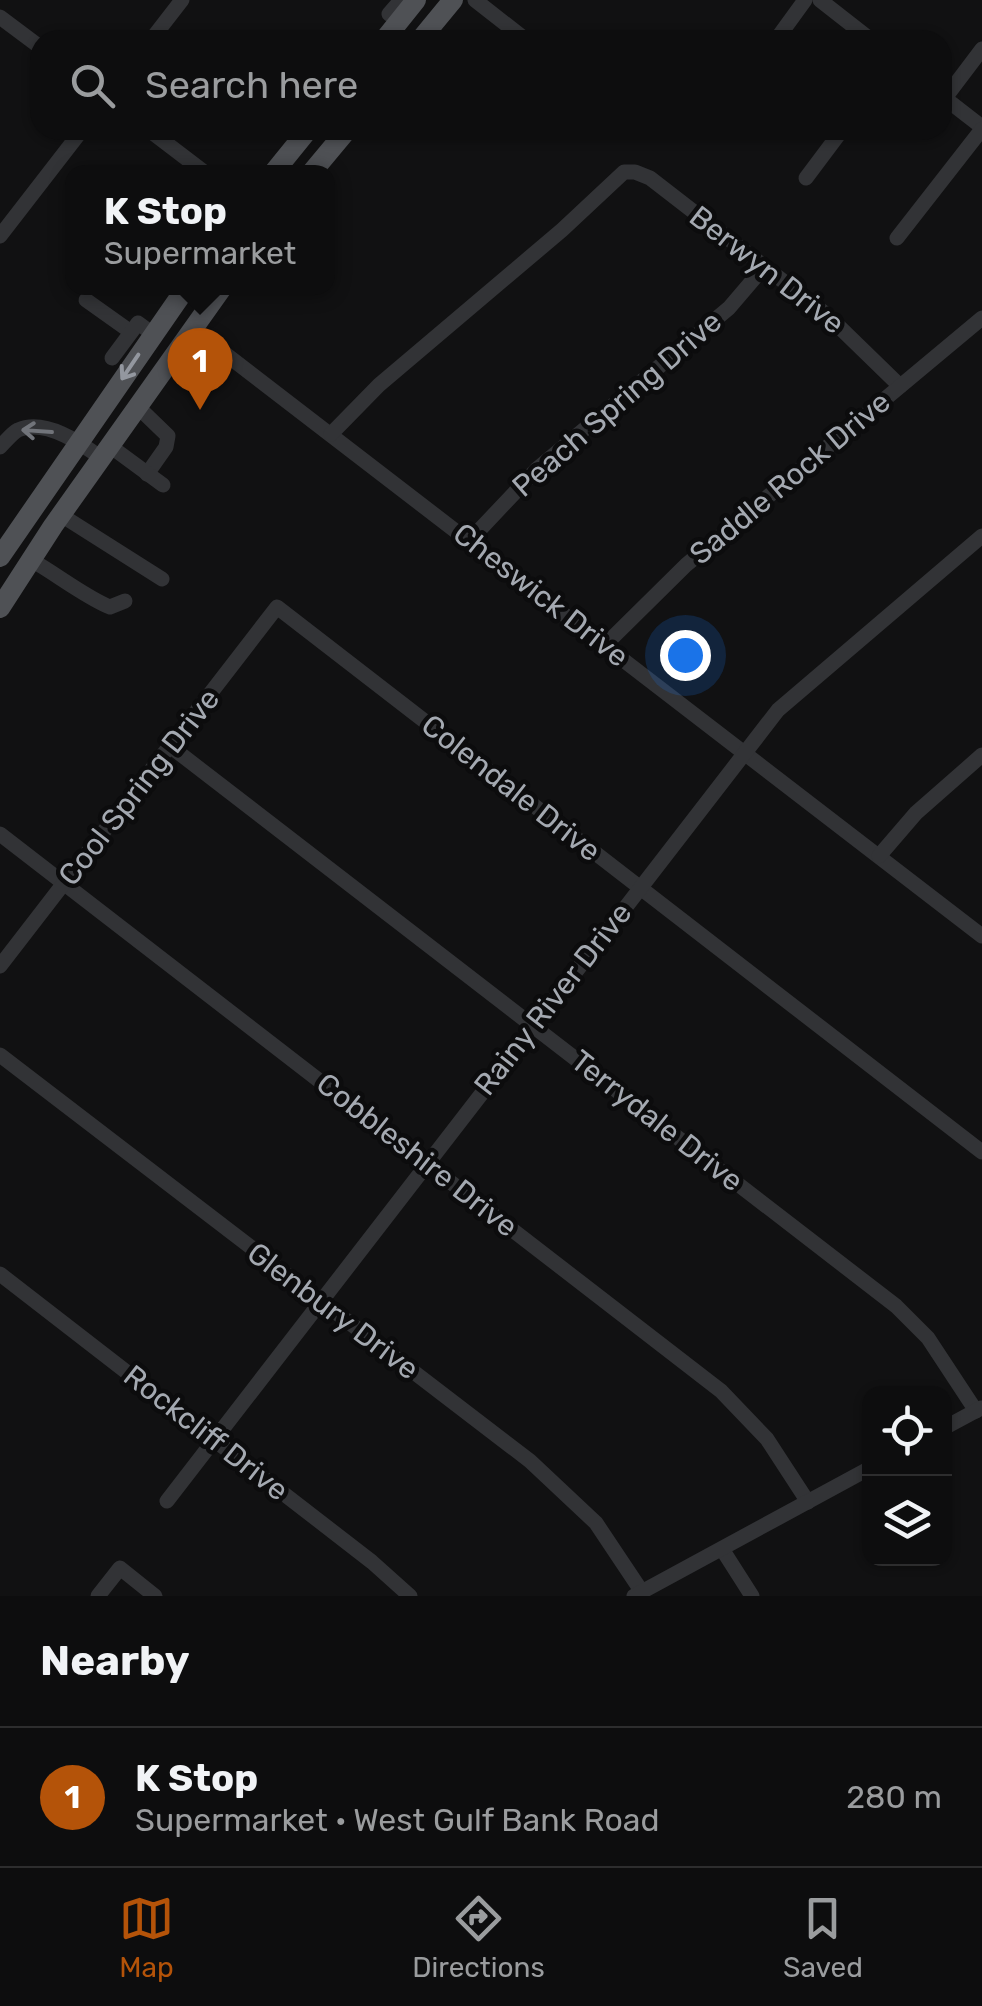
<!DOCTYPE html>
<meta charset="utf-8">
<style>
:root{--surface:#0d0d0e;--page:#1b1b1c;--text:#f1f3f6;--muted:#9a9c9e;--line:#2d2d2e;--accent:#b45309}
body{margin:0;font-family:Rubik,sans-serif;background:var(--page);color:var(--text)}
.controls{position:absolute;right:30px;bottom:30px;display:grid;overflow:hidden;border-radius:20px;box-shadow:0 2px 8px #0004}
.controls button{width:90px;height:90px;display:grid;place-items:center;padding:0;border:0;border-bottom:2px solid var(--line);background:var(--surface);color:var(--text);font:50px sans-serif}
.you{position:absolute;left:685px;top:655px;width:35px;height:35px;margin:-25px;border:8px solid #fff;border-radius:50%;background:#1a73e8;box-shadow:0 0 0 15px #1a73e833}
.badge{display:grid;place-items:center;width:65px;height:65px;border-radius:50%;background:var(--accent);color:#fff;font-size:32px;font-weight:700}
.pin{position:absolute;translate:-50% -82px;filter:drop-shadow(0 2px 5px #0008)}
.pin::after{content:'';position:absolute;top:52px;width:35px;height:30px;background:inherit;clip-path:polygon(0 0,100% 0,50% 100%)}
.popup{position:absolute;left:65px;top:165px;width:270px;height:130px;box-sizing:border-box;display:grid;place-content:center;border-radius:20px;background:var(--surface);filter:drop-shadow(0 2px 8px #0005);font-size:32px;white-space:nowrap;color:var(--muted)}
.popup b{font-size:38px;color:var(--text)}
.popup::after{content:'';position:absolute;left:50%;top:100%;margin-left:-20px;border:20px solid transparent;border-top-color:var(--surface)}
.list{margin:0;padding:0;list-style:none}
h2{display:flex;justify-content:space-between;align-items:center;height:130px;margin:0;padding:0 40px;font-size:42px}
h2 small{font-size:32px;font-weight:400;color:var(--muted)}
.list li{display:grid;grid-template-columns:65px 1fr auto;gap:30px;align-items:center;box-sizing:border-box;height:140px;padding:0 40px;border-top:2px solid var(--line)}
.list b{display:block;font-size:38px;white-space:nowrap}
.list p{margin:0;font-size:32px;white-space:nowrap;color:var(--muted)}
.list em{font-size:32px;font-style:normal;color:var(--muted)}
.icon{flex:none;width:55px;height:55px;fill:none;stroke:currentColor;stroke-width:2;stroke-linecap:round;stroke-linejoin:round}
.map{position:relative;flex:none;width:982px;height:1596px;overflow:hidden}
.search{position:absolute;background:var(--surface);box-shadow:0 2px 8px #0004;left:30px;right:30px;top:30px;height:110px;display:flex;align-items:center;gap:25px;box-sizing:border-box;padding:0 35px;border-radius:30px;color:var(--muted);font-size:38px}
.sheet{height:270px;background:var(--surface)}
nav{display:flex;justify-content:space-around;align-items:center;box-sizing:border-box;height:140px;border-top:2px solid var(--line);background:var(--surface);font-size:28px;color:var(--muted)}
nav a{display:grid;justify-items:center;gap:5px}
nav .on{color:var(--accent)}
.map>svg:first-child{display:block}
</style>
<div class="map">
<svg width="982" height="1596" viewBox="0 0 982 1596">
<rect width="100%" height="100%" fill="#111112"/>
<g fill="none" stroke-linecap="round" stroke-linejoin="round">
<!-- minor -->
<g stroke="#323336" stroke-width="15">
<polyline points="475,0 526,40"/>
<polyline points="820,0 871,40"/>
<polyline points="0,17 40,47"/>
<polyline points="400,22 389,14 401,0"/>
<polyline points="151,40 182,0"/>
<polyline points="776,40 805,0"/>
<polyline points="942,96 982,127"/>
<polyline points="945,98 982,49"/>
<polyline points="149,130 204,172"/>
<polyline points="806,178 842,130"/>
<polyline points="0,236 82,130"/>
<polyline points="897,238 982,129"/>
<polyline points="86,300 131,332"/>
<polyline points="193,329 982,936"/>
<polyline points="112,358 138,323 153,334"/>
<polyline points="138,407 168,436 166,447 147,474"/>
<polyline points="331,434 379,385 562,230 624,172 635,172 650,178 827,315 900,386"/>
<polyline points="110,446 163,485"/>
<path d="M0,447c5,-5 12,-14 18,-17 27,-12 63,13 83,28"/>
<polyline points="61,515 162,579"/>
<polyline points="470,540 537,469 729,308 764,267"/>
<path d="M33,561c23,13 54,37 77,46l15,-6"/>
<polyline points="605,645 686,565 982,318"/>
<polyline points="170,746 896,1306 928,1338 976,1411"/>
<polyline points="0,834 721,1391 767,1439 808,1502"/>
<polyline points="879,856 916,813 982,755"/>
<polyline points="0,966 277,607 982,1152"/>
<polyline points="0,1055 530,1461 596,1523 642,1592"/>
<polyline points="0,1274 372,1562 410,1596"/>
<polyline points="944,1428 981,1408"/>
<polyline points="167,1501 778,710 982,536"/>
<polyline points="722,1549 752,1596"/>
<polyline points="98,1596 120,1568 155,1596"/>
<polyline points="634,1596 870,1468"/>
</g>
<!-- major -->
<g stroke="#4f5155" stroke-width="20">
<polyline points="384,40 416,0"/>
<polyline points="420,40 453,0"/>
<polyline points="274,172 308,130"/>
<polyline points="312,172 347,130"/>
<polyline points="0,557 186,288"/>
<polyline points="0,608 53,526 222,288"/>
</g>
</g>
<!-- one-way arrows -->
<defs><path id="oneway-shaft" d="M-6 0H5M1.5-3L5.5 0L1.5 3" fill="none" stroke-width="1.6" stroke-linecap="round" stroke-linejoin="round" transform="scale(2.5)"/></defs>
<use stroke="#93979f" href="#oneway-shaft" transform="translate(130 367) rotate(124)"/>
<use stroke="#71747a" href="#oneway-shaft" transform="translate(37 431) rotate(-176)"/>
<g text-anchor="middle" dominant-baseline="central" stroke-width="9" stroke-linejoin="round" paint-order="stroke">
<!-- street labels -->
<g font-size="30" fill="#a4a9b1" stroke="#0c0c0d">
<text transform="translate(767 270) rotate(38)">Berwyn Drive</text>
<text transform="translate(617 404) rotate(-41)">Peach Spring Drive</text>
<text transform="translate(790 478) rotate(-40)">Saddle Rock Drive</text>
<text transform="translate(541 595) rotate(38)">Cheswick Drive</text>
<text transform="translate(139 787) rotate(-52)">Cool Spring Drive</text>
<text transform="translate(511 788) rotate(38)">Colendale Drive</text>
<text transform="translate(553 999) rotate(-52)">Rainy River Drive</text>
<text transform="translate(657 1121) rotate(38)">Terrydale Drive</text>
<text transform="translate(417 1155) rotate(38)">Cobbleshire Drive</text>
<text transform="translate(333 1311) rotate(37)">Glenbury Drive</text>
<text transform="translate(206 1433) rotate(38)">Rockcliff Drive</text>
</g>
</g>
</svg>
<div class="controls">
<button><svg class="icon" aria-label="locate" viewBox="0 0 24 24"><circle cx="12" cy="12" r="6"/><path d="M12 2v4M12 18v4M2 12h4M18 12h4"/></svg></button>
<button><svg class="icon" aria-label="layers" viewBox="0 0 24 24"><path d="M12 4l9 5-9 5-9-5zM3 14l9 5 9-5"/></svg></button>
</div>
<div class="you"></div>
<div class="pin badge" style="left:200px;top:410px">1</div>
<div class="popup"><b>K Stop</b>Supermarket</div>
<div class="search"><svg class="icon" aria-label="search" viewBox="0 0 24 24"><circle cx="10" cy="10" r="6"/><path d="M15 15l6 6"/></svg>Search here</div>
</div>
<section class="sheet">
<h2>Nearby<small></small></h2>
<ul class="list">
<li><span class="badge">1</span><div><b>K Stop</b><p>Supermarket · West Gulf Bank Road</p></div><em>280 m</em></li>
</ul>
</section>
<nav>
<a class="on"><svg class="icon" aria-label="map" viewBox="0 0 24 24"><path d="M3 6l6-2 6 2 6-2v14l-6 2-6-2-6 2zM9 4v14M15 6v14"/></svg>Map</a>
<a><svg class="icon" aria-label="directions" viewBox="0 0 24 24"><path d="M12 3l9 9-9 9-9-9zM9 14v-3h6M13 9l2 2-2 2"/></svg>Directions</a>
<a><svg class="icon" aria-label="saved" viewBox="0 0 24 24"><path d="M7 4h10v16l-5-4-5 4z"/></svg>Saved</a>
</nav>
